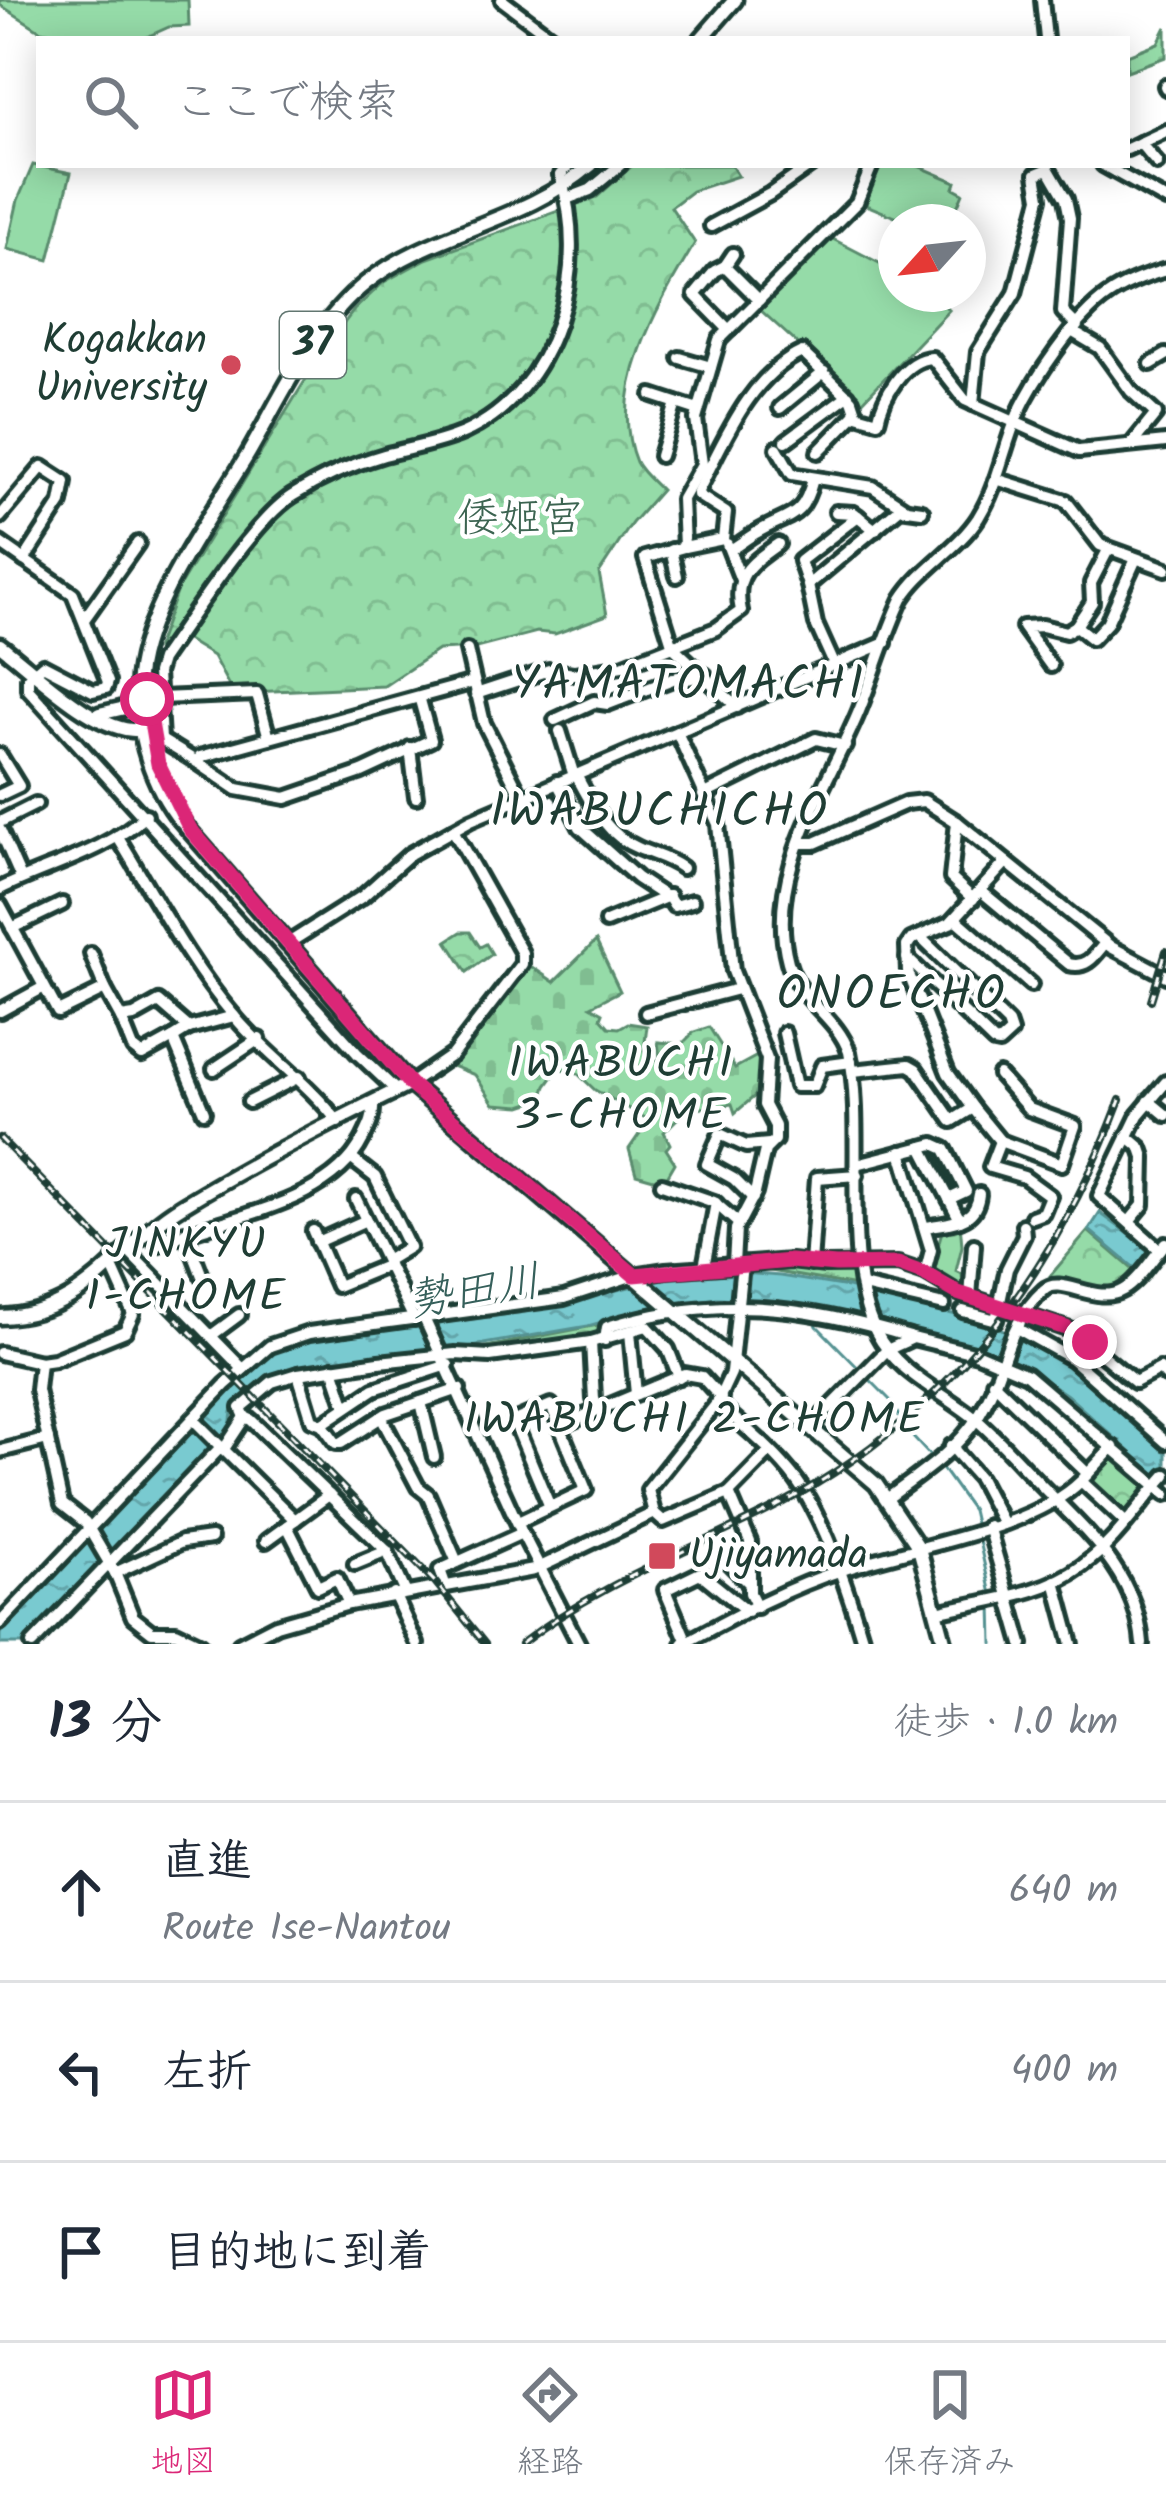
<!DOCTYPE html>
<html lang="ja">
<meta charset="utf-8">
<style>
:root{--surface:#fff;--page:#f6f6f7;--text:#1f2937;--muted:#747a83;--line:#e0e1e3;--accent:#db2777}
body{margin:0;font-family:Kalam,"Klee One",sans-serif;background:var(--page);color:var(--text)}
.compass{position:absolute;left:878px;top:204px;width:108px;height:108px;border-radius:50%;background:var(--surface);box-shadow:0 6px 30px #0003;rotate:243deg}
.stop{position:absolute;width:36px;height:36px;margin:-27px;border:9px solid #db2777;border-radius:50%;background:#fff}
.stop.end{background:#db2777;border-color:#fff;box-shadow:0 3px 12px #0008}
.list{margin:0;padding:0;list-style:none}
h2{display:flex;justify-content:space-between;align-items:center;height:156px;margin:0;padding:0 48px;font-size:51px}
h2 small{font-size:39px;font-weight:400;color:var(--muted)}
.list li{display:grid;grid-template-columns:78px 1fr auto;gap:36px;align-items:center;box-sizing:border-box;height:180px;padding:0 48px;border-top:3px solid var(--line)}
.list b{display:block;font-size:45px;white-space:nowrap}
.list p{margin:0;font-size:39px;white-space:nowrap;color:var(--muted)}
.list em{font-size:39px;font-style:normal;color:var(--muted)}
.icon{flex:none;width:66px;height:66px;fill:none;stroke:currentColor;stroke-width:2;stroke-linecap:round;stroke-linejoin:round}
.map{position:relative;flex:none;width:1166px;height:1644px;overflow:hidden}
.search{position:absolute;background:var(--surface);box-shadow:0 6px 30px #0003;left:36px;right:36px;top:36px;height:132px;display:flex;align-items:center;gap:30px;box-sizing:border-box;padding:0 42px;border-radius:0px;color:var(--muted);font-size:45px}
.sheet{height:696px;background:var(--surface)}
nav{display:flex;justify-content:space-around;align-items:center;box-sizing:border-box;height:168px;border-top:3px solid var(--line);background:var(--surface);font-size:33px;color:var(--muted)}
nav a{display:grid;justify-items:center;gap:6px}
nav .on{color:var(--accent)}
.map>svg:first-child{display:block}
</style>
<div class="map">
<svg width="1166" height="1644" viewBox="0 0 1166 1644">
<defs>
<pattern id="forest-crowns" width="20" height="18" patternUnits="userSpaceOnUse" patternTransform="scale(3)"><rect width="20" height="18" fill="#95dba8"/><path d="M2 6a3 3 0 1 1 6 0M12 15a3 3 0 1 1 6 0" fill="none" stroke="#80bd91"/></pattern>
<pattern id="cemetery-stones" width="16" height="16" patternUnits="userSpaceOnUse" patternTransform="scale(3)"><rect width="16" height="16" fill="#95dba8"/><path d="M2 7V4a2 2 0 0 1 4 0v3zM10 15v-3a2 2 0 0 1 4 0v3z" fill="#80bd91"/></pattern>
<pattern id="water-ripples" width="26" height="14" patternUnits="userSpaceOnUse" patternTransform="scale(3)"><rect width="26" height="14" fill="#79cad0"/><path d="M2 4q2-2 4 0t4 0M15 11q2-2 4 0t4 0" fill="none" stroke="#63a5aa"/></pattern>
</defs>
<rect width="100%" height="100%" fill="#fff"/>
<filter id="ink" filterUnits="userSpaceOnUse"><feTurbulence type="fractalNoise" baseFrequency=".00833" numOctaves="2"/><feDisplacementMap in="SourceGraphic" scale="24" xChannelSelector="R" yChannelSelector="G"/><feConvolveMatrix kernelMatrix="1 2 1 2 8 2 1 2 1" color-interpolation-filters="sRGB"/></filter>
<g filter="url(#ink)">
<!-- grass -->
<g fill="#95dba8" stroke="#5a8c6e" stroke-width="3">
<polygon points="0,0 188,0 189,26 169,27 142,39 60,39 59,34 41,31 0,5"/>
<polygon points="33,165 71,173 49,260 7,249 18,200"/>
<polygon points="879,165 916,165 956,182 954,188 963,193 951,222 907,222 866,205"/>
<polygon points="827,236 887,267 884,272 891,279 896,275 896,294 932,294 949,310 862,402 757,307"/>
</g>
<!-- forest -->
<g fill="url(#forest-crowns)" stroke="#5a8c6e" stroke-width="3">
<path d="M633,165h98l7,11 -46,15 -21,16 24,36c-35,59 -89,146 -59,219 5,10 17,20 25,28l-29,33 -33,50 8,42 -52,19 -18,-2 -61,16 -38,2 -54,36 -133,6 -21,-4 -17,-32 -33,-20 -15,21 -9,-8 21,-59 148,-242 29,-38 30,-28 42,-23 171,-62z"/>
<polygon points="461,932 470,932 480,947 486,944 492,954 467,972 447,941"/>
<polygon points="960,1222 962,1246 956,1271 962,1274 964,1292 930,1274 942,1231"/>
<path d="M1088,1231l49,42c-32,31 -53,8 -92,9z"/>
<polygon points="787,1265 851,1270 856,1286 760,1269"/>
<polygon points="603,1324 598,1336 585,1340 470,1354 460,1352"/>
<polygon points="1114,1455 1148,1487 1126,1517 1086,1480"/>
</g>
<!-- cemetery -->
<g fill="url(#cemetery-stones)" stroke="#5a8c6e" stroke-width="3">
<polygon points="1166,27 1166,57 1127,71 1127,55 1158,43"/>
<polygon points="596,941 620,991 591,1006 603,1013 601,1018 609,1027 619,1028 628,1023 647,1026 644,1050 649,1063 660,1059 658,1042 682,1044 694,1032 709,1027 735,1068 761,1054 763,1089 735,1113 732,1104 695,1109 693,1103 664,1132 670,1144 666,1149 675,1163 664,1182 636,1174 629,1149 649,1120 595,1090 577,1073 559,1068 546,1086 542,1099 521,1106 494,1104 475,1075 447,1064 526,963 554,982"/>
</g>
<!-- water -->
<g fill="url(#water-ripples)" stroke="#559292" stroke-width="3">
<polygon points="1100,1213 1145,1246 1152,1248 1138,1271 1089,1230"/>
<polygon points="717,1271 780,1276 848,1287 991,1324 1056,1356 1166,1452 1166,1484 1067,1395 1026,1367 987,1350 821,1309 811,1311 779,1301 717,1298 655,1307 644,1313 640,1311 588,1326 431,1353 303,1366 270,1378 232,1412 230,1428 22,1644 0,1644 0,1634 213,1410 213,1403 254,1363 290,1343 524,1312 655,1281 656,1278"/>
</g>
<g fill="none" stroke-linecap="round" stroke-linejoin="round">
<!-- stream -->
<g stroke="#559292" stroke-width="3">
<polyline points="814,1317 817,1326 890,1400 908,1432 934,1460"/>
<polyline points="941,1467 972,1510 991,1594"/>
<polyline points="992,1604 993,1644"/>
</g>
<defs>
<g id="minor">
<polyline points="502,0 554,39"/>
<polyline points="1042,0 1046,39"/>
<polyline points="1165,86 1166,88"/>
<polyline points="1140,143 1157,163"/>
<polyline points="1127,149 1166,131"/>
<polyline points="1103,165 1166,200"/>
<polyline points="1048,168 1066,199 1070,218 1063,312 1077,326"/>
<polyline points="569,198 590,190 620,165"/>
<polyline points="711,226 770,194 811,165"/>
<polyline points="733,254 725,266 759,300"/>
<polyline points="725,266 715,271 695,295 729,330"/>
<polyline points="1073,332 1100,348 1131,391 1156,414 1131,445"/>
<polyline points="680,358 711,367"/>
<polyline points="1151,364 1166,355"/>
<polyline points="652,395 698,410"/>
<polyline points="973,404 978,352 1015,293 1040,198 1036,174 1048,169"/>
<polyline points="780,408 824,372"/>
<polyline points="786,441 848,395"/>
<polyline points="777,448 792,474 873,487 905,508"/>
<polyline points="818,452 856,413"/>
<polyline points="660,456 676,403"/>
<polyline points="996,479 1066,501 1100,545 1166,569"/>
<polyline points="836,512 854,513 875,530"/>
<polyline points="0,517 42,467 65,482 61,503 24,560"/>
<polyline points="0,543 73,594 108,682 106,688 93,691 43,665 28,678 28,689 357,1053 397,1091"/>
<polyline points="727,544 741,580"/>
<path d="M684,547l39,-8 3,-26 -28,-18v-4c26,-49 50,-114 104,-139l50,48 5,15 21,6c5,-25 26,-62 54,-63l33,42 114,51 87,-9"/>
<polyline points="671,550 677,576"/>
<path d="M730,550c9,-5 17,-12 26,-17 33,-20 46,-12 57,-54"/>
<polyline points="808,585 800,561 858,516"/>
<polyline points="85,618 138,543"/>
<polyline points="1076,626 1092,602 1091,583 1108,550"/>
<polyline points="467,650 484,723 522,798"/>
<polyline points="834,664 816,624 808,585 900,508 922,511"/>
<polyline points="1051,666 1023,627 1042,626 1066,632 1076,626 1092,639 1107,623 1135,561"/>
<path d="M476,694l73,-24 25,4 48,-8 94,-37 25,-18c-8,-36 9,-47 37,-67"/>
<polyline points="160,698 257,694 269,738"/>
<polyline points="737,707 673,647 645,558 684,547 682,499 702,464 696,419 719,340 857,202 872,165"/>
<polyline points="555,720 594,702 608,704 678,677 684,680 705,675"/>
<polyline points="560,731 574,776"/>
<polyline points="677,732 718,824 733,971 767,1059 764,1105 775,1126 775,1140 765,1150 755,1193 736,1229 734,1264"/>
<polyline points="150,733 197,762 200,757 474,682"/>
<path d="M161,739l-4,-66 4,-13c29,-41 92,-139 131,-164 27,-17 61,-32 92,-41 26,-7 53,-11 79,-22 95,-42 127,-166 97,-258l9,-10"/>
<polyline points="410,748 416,797"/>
<polyline points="0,755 19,786 0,795"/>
<polyline points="197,762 237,789 286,798 362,772 431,740 420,700"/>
<path d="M576,775c16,29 29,59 62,73 16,7 29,9 44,20"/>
<polyline points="557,782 580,827 637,878 666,897"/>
<polyline points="703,795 816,739 845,746"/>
<polyline points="0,822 36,804"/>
<polyline points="957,822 951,878 973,899"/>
<polyline points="0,830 21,878"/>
<path d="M117,836c37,60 71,126 117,180 31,38 74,66 104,106"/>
<polyline points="800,843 815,843 906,803 924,801 957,822 1111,947 1166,976"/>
<path d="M0,889c48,-24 106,-37 146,-74"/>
<path d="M981,891l88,73c18,5 26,-9 36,-21"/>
<polyline points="668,896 674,906 692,901"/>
<polyline points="0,905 58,1012 105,989 121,1018 134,1016 159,1002 189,1028 234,1016"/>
<polyline points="956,919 1031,985"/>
<polyline points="606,922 669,896"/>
<polyline points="12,928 62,904"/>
<polyline points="287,944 363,896 410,854 471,820 885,643"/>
<polyline points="91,954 105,989"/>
<polyline points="907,958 994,1042 999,1043 1011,1032 1008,1023 920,937"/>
<polyline points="0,1011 44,987"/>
<polyline points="646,1013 738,989"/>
<polyline points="121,1018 133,1048 142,1055 173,1038"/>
<polyline points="189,1028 173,1038 204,1112"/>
<polyline points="784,1033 796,1086 814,1086 822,1066 851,1062"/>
<polyline points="214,1069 259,1039"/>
<polyline points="853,1071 909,1065 916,1069 952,1121 973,1108"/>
<polyline points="999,1075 1029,1109 1075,1126 1062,1164 1000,1141 973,1108 948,1073 908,972 907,946 911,940 950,923 1006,862"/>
<polyline points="1166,1082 1138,1115 1099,1196 1160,1250 1166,1243"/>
<polyline points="410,1084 452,1055 522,964 522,953 453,830"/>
<polyline points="1149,1101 1166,1115"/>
<polyline points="249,1102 299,1077"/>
<polyline points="1127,1136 1141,1148 1144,1157 1143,1205 1129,1222"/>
<polyline points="1000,1141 990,1167 1024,1177 1050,1196 1043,1213 1032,1217"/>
<polyline points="922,1147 960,1220"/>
<polyline points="901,1152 931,1250 925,1273"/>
<polyline points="352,1159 375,1177 409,1247 386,1261 414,1319"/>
<polyline points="857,1164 934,1144 945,1149 966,1191 949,1199"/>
<polyline points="662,1184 714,1202 738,1223"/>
<polyline points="753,1198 734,1179 707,1164 720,1134 746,1146 769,1144"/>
<polyline points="356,1199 386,1261"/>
<path d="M926,1227c25,-5 50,-3 53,-33"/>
<polyline points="313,1231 337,1286 388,1265"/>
<polyline points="185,1232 202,1276"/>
<polyline points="317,1242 364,1221"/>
<path d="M157,1245c63,-29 172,-37 206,-106 6,-12 11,-21 10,-35"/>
<polyline points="128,1251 243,1369"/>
<polyline points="811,1264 817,1178 857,1175"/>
<polyline points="704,1267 716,1203"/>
<polyline points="863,1286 944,1305"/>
<polyline points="970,1297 974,1245"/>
<polyline points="963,1311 996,1320 1007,1269 1024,1235 1023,1225"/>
<polyline points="424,1318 522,1533 579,1644"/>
<polyline points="1021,1318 1018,1329 1072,1359 1166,1442"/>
<polyline points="630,1332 636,1394"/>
<polyline points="212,1335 239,1315"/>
<path d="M605,1340l2,-13c108,-33 196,-22 303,10"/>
<polyline points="591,1342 594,1399 599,1409"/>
<polyline points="0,1353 40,1362 54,1360 125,1331 133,1314 112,1267"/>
<polyline points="40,1362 37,1390 62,1504 85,1522 115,1573 133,1617 152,1632 176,1632 201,1644"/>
<polyline points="333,1368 346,1407"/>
<polyline points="298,1374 312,1420 322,1424 374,1389 448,1365"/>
<polyline points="993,1382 1088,1474"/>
<polyline points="421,1402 434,1457"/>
<path d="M717,1403c27,24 58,48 80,78 28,39 53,116 67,163"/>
<polyline points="245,1417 241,1408 272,1382 298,1374 379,1362 455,1354 490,1356 591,1342 647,1326 668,1349 679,1377"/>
<polyline points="381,1417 418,1487 428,1495 457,1562"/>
<polyline points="193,1419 221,1447"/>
<polyline points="322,1424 336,1443 341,1443 386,1414 459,1389"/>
<polyline points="560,1426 685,1374 702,1377 721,1398"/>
<polyline points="810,1428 887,1350 913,1338 978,1354 1027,1375 1166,1494"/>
<polyline points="951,1446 979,1478 1002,1522"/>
<polyline points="224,1449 245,1417 251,1420 387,1551 355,1564"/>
<polyline points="0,1451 48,1439"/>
<polyline points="1083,1479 1113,1447"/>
<path d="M888,1498c31,-23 68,-47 89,-80 29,-44 26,-91 67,-128 17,-16 52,16 79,0 15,-9 26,-27 37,-40"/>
<polyline points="654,1513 663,1521 729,1493"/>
<polyline points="518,1522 586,1490 551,1405 514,1421 550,1507"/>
<polyline points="287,1526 318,1587 337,1578 349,1604"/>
<polyline points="988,1526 1022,1644"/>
<polyline points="266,1541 329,1495"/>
<polyline points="387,1551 405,1591"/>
<polyline points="115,1573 182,1542 211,1538"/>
<polyline points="1055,1581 1072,1644"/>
<polyline points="445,1584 440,1570 522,1533"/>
<polyline points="750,1584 729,1563 751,1549"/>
<polyline points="394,1594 417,1644"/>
<polyline points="757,1607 750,1593 750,1542 729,1493 770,1451"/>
<path d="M937,1612c48,-12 105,-16 145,-46 33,-23 57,-61 84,-91"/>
<polyline points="0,1623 225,1385 270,1346 309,1333 564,1298 634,1275 666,1270 791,1261 826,1265 898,1264 925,1273 958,1293 1073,1331 1135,1382 1160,1369 1166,1376"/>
<polyline points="687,1642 665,1590 700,1573 747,1611"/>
<polyline points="32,1644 221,1447 295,1520"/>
<polyline points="239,1644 276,1625 349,1604 534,1570 654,1513 648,1490 717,1403 731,1373 742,1264"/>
<path d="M683,1644c50,-27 105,-57 159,-74 67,-23 190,-40 239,-89l44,41"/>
<path d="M1142,1644c-5,-69 -54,-111 -100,-158 -21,-21 -41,-45 -64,-65 -34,-29 -80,-46 -102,-89 -36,-69 -10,-200 -27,-280 -12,-36 -51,-52 -61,-90 -24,-89 39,-173 71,-251 15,-37 26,-76 43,-112 20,-32 55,-49 76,-81 20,-32 25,-69 40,-104 16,-35 57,-96 89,-118 17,-12 38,-20 59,-26"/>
</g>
<g id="major">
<polyline points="701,39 735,0"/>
<path d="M591,165c-70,59 -158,65 -225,118 -54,43 -85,115 -119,173 -37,61 -102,150 -109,220 -4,48 10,101 38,139l234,269 466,400 43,64 26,96"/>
<path d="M0,645c36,27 97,90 142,85"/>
<polyline points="99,714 125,708 136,691"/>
<path d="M0,1317c89,-3 115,-71 183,-112 72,-44 151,-84 227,-121"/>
</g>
</defs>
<!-- minor casing -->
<use href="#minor" stroke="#1f3d34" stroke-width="20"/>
<!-- major casing -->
<use href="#major" stroke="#1f3d34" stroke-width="21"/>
<!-- minor -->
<use href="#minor" stroke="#fff" stroke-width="10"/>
<!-- major -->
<use href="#major" stroke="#fff" stroke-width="12"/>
<defs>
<g id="rail">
<polyline points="1151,1000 1166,951"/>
<polyline points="0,1138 435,1582 485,1644"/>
<path d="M521,1644c78,-61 172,-94 258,-139 167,-88 276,-231 341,-405"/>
</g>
</defs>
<!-- rail casing -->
<use href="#rail" stroke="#1f3d34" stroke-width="8"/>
<!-- rail -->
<use href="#rail" stroke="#fff" stroke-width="3" stroke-dasharray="9" stroke-linecap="butt"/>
</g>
</g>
<g fill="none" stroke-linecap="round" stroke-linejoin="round" filter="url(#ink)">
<!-- route -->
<polyline stroke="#db2777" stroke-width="15" points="147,699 158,764 190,829 410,1084 634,1275 790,1261 836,1265 898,1264 925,1274 958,1293 1066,1328 1090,1342"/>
</g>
<!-- markers -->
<g fill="#d1495b" stroke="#fff" stroke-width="4.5">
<circle cx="231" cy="365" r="12"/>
<rect x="647" y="1541" width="30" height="30" rx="6"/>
</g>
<g text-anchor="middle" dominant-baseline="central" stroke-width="9" stroke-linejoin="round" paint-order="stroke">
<!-- shield labels -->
<rect fill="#fff" stroke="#627771" stroke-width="3" x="280" y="312" width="66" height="66" rx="9"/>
<g font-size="39" font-weight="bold" fill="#1f3d34">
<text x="313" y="345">37</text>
</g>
<!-- poi labels -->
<g font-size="42" fill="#1f3d34" stroke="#fff" text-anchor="end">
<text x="207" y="341">Kogakkan<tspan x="207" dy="48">University</tspan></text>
<text x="689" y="1556" text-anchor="start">Ujiyamada</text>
</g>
<!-- park labels -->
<g font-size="42" fill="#3c6451" stroke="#fff">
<text x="520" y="519">倭姬宮</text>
</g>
<!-- neighbourhood labels -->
<g font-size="45" letter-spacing="3" fill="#1f3d34" stroke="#fff">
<text x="622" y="1065">IWABUCHI<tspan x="622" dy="52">3-CHOME</tspan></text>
<text x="187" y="1246">JINKYU<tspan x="187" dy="52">1-CHOME</tspan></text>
<text x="695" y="1421">IWABUCHI 2-CHOME</text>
</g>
<!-- water labels -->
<g font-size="45" font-style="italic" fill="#36605b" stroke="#fff">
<text transform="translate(474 1293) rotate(-9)">勢田川</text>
</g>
<!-- quarter labels -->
<g font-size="48" letter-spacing="3" fill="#1f3d34" stroke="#fff">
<text x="689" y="686">YAMATOMACHI</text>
<text x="660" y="813">IWABUCHICHO</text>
<text x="892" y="996">ONOECHO</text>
</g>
</g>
</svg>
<svg class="compass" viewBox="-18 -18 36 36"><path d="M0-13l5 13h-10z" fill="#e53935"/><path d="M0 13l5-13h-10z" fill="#747a83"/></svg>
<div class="stop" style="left:147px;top:699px"></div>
<div class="stop end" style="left:1090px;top:1342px"></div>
<div class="search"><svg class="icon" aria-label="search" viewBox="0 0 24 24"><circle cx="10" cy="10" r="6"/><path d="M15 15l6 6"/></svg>ここで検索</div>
</div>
<section class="sheet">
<h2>13 分<small>徒歩 · 1.0 km</small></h2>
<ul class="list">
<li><svg class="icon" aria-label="ahead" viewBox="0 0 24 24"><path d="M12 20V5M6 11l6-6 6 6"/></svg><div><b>直進</b><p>Route Ise-Nantou</p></div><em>640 m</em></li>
<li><svg class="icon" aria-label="left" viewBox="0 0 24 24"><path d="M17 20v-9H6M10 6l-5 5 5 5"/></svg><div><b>左折</b></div><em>400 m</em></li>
<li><svg class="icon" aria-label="arrive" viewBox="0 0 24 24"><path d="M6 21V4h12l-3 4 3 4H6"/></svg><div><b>目的地に到着</b></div></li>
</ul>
</section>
<nav>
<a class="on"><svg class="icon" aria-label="map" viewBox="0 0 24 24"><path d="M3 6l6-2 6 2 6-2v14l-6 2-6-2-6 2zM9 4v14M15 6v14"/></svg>地図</a>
<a><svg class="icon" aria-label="directions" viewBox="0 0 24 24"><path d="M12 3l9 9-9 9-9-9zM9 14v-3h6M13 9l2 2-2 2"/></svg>経路</a>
<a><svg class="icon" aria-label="saved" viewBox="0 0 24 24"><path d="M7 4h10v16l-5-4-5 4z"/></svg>保存済み</a>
</nav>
